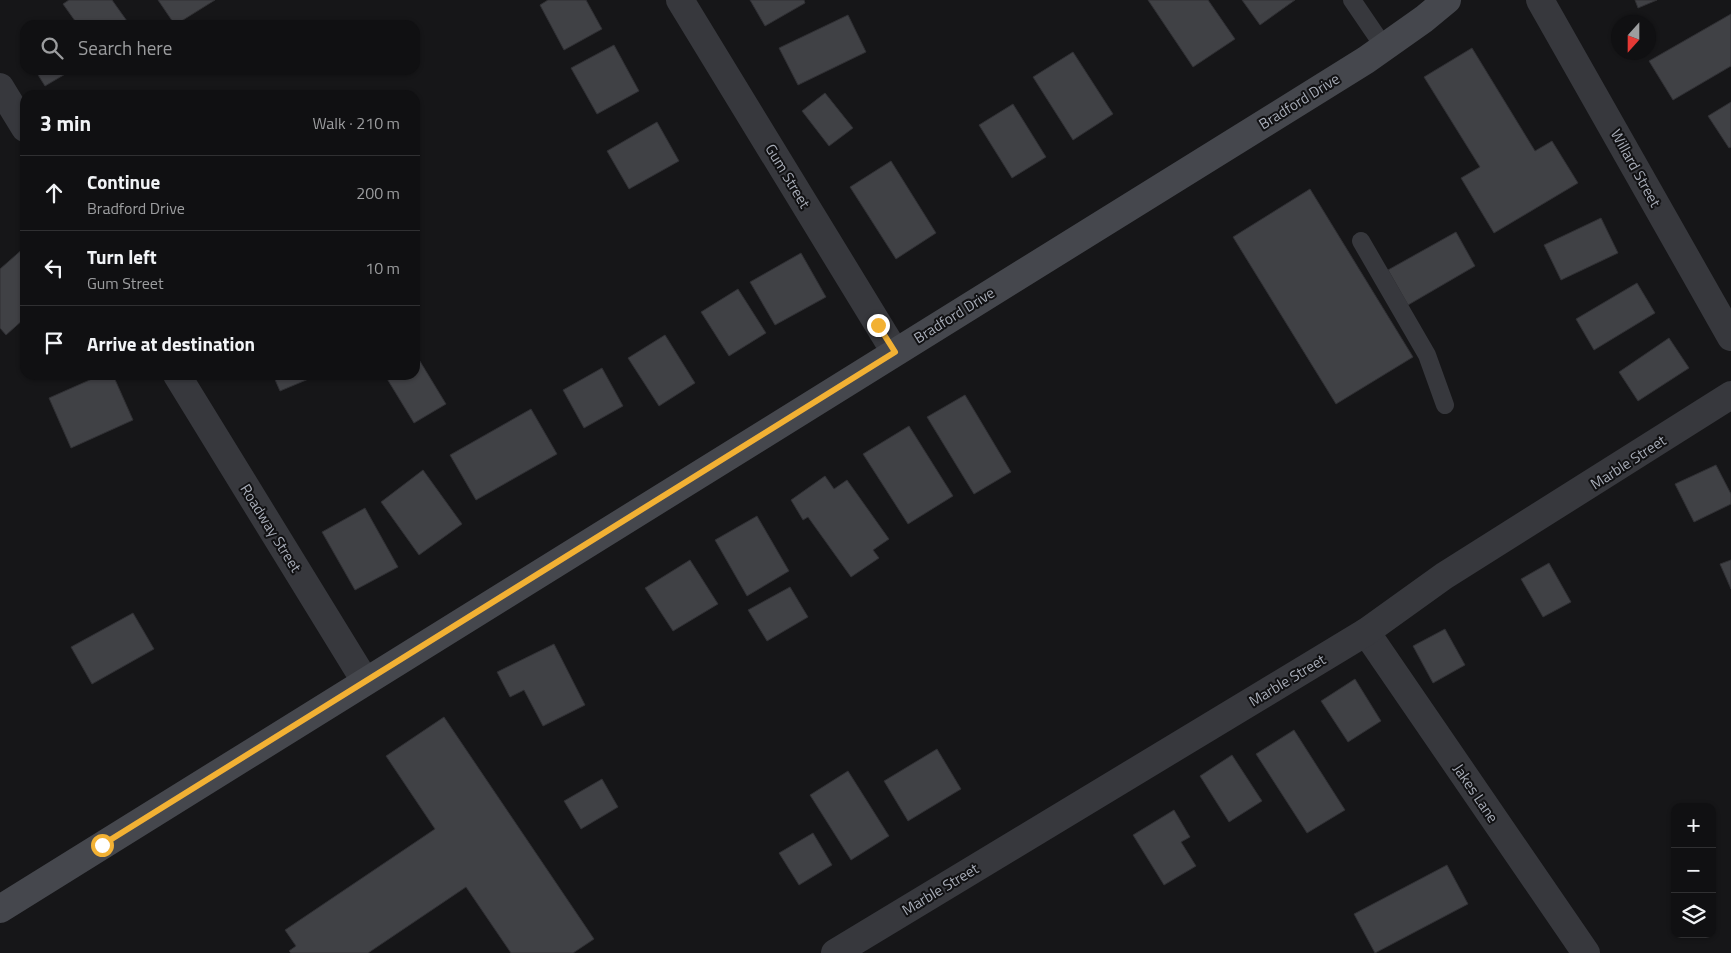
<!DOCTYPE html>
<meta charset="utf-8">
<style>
:root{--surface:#101012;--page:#1e1e20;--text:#f1f3f6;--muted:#9c9d9f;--line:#303032}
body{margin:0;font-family:"Titillium Web",sans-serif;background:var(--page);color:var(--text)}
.controls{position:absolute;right:15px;bottom:15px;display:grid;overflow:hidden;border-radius:10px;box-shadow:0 1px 4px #0004}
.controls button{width:45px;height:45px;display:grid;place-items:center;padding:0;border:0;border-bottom:1px solid var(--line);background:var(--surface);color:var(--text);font:25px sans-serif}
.compass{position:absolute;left:1611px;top:15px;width:45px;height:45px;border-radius:50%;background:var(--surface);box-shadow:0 1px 4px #0004;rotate:201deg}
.stop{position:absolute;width:15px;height:15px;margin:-11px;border:4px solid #f2b134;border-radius:50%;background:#fff}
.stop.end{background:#f2b134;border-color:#fff;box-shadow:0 1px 5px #0008}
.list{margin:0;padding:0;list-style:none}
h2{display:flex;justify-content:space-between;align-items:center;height:65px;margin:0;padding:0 20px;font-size:21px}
h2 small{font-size:16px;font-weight:400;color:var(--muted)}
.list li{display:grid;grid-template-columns:32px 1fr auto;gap:15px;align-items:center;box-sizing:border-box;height:75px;padding:0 20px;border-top:1px solid var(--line)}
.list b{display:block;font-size:19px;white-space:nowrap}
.list p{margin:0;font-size:16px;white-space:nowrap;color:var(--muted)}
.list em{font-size:16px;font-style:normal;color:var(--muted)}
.icon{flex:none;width:28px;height:28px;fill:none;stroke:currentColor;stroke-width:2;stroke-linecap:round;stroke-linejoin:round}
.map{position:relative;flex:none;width:1731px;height:953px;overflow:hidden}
.search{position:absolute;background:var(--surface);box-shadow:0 1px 4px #0004;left:20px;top:20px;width:400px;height:55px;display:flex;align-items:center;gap:12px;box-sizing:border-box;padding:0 18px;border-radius:15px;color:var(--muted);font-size:19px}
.panel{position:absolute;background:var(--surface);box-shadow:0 1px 4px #0004;left:20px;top:90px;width:400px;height:290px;border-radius:15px}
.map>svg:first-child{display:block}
</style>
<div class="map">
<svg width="1731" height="953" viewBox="0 0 1731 953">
<rect width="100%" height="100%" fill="#161618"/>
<!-- building -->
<g fill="#404145" stroke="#303034">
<polygon points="69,0 112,0 127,21 122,25 78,25 63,4"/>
<polygon points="158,0 215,0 175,25"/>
<polygon points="548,0 586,0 602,29 564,50 540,5"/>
<polygon points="750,0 804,0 805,3 765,26"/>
<polygon points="1148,0 1208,0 1235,39 1193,67"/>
<polygon points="1242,0 1295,0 1260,25"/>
<polygon points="1635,0 1657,0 1638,8"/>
<polygon points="1731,14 1731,66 1673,100 1649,61"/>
<polygon points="848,15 866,52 798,85 779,48"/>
<polygon points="614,45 639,91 597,114 571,68"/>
<polygon points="1472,48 1535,151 1552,141 1578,183 1494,233 1461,178 1480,167 1424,77"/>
<polygon points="1073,52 1113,114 1073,140 1033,77"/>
<polygon points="35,70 72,70 45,86"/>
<polygon points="825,93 853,128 829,146 802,111"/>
<polygon points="1731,102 1731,147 1729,148 1708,116"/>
<polygon points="1013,104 1046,157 1012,178 979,125"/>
<polygon points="657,122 679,161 629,189 607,151"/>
<polygon points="891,161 936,233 896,259 850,187"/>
<polygon points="1310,189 1413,357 1336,404 1233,237"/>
<polygon points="1601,218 1618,253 1561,280 1544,245"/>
<polygon points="1456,232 1475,266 1408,305 1388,270"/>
<polygon points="25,247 25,318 6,335 0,328 0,269"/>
<polygon points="801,253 826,297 775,325 750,282"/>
<polygon points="1637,283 1655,313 1594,350 1576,319"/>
<polygon points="738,289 766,333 729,356 701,312"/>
<polygon points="665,335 695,383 659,406 628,358"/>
<polygon points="1669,338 1689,368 1638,401 1619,372"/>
<polygon points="418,358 446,404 414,423 386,377 390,375 415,375 415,360"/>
<polygon points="602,368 623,406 584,428 563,390"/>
<polygon points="101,375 113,375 133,420 71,448 49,398"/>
<polygon points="273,375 318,375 280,391"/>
<polygon points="965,395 1011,472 974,494 927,417"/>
<polygon points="531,409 557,454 476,500 450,455"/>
<polygon points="909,426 953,496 908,524 863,454"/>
<polygon points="1716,465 1731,494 1731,504 1694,522 1675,484"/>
<polygon points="423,470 462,524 419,555 381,502"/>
<polygon points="825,476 834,489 847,480 889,539 873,550 879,558 851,577 808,517 803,520 791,500"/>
<polygon points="365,508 398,567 355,590 322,532"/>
<polygon points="757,516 789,571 747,596 715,540"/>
<polygon points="690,560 718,604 673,631 645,588"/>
<polygon points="1731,560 1731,589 1720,564"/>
<polygon points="1549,563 1571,602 1543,617 1521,579"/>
<polygon points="790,587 808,617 767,641 748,610"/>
<polygon points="133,613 154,649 92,684 71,647"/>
<polygon points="1445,629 1465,665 1433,683 1413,646"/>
<polygon points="554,644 585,705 543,726 524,690 510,697 497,672"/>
<polygon points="1355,679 1381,721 1348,742 1321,701"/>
<polygon points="444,717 594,939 573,953 511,953 466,887 368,953 291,953 289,951 296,946 285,930 435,829 386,756"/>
<polygon points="1294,730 1345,810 1307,833 1256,754"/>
<polygon points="937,749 961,789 908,821 884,781"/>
<polygon points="1232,755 1262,801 1229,822 1200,776"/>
<polygon points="848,771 889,836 851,860 810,795"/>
<polygon points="602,779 618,807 581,829 564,801"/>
<polygon points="1174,810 1190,837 1181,842 1196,866 1164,885 1133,835"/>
<polygon points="813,833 832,865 799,885 779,853"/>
<polygon points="1447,865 1468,904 1375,953 1354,914"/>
</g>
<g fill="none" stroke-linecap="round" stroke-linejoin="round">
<!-- lane -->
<g stroke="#37383d" stroke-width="18">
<polyline points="1352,0 1384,47"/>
<polyline points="1361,241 1427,355 1445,405"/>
</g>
<!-- street -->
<g stroke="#37383d" stroke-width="28">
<polyline points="680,0 895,352"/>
<polyline points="1540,0 1731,337"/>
<polyline points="0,87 25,128"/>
<polyline points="177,375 365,681"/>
<polyline points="1366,632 1586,953"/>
<polyline points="835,953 1366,632 1444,576 1731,395"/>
</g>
<!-- secondary -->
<polyline stroke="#45474d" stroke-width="28" points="0,909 1366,60 1424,19 1447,0"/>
</g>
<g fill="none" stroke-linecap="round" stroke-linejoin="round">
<!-- route -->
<polyline stroke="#f2b134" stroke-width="6" points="102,845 895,352 878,325"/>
</g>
<g text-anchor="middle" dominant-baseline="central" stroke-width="4" stroke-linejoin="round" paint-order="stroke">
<!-- street labels -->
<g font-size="15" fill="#a8adb8" stroke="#111113">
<text transform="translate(1299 101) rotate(-32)">Bradford Drive</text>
<text transform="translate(1636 168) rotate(61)">Willard Street</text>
<text transform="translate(788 176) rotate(59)">Gum Street</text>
<text transform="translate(954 315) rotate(-32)">Bradford Drive</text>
<text transform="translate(1628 462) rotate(-33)">Marble Street</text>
<text transform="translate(271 528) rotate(58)">Roadway Street</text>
<text transform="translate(1287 680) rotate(-31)">Marble Street</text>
<text transform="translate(1476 793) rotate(56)">Jakes Lane</text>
<text transform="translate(940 889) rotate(-31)">Marble Street</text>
</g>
</g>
</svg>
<div class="controls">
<button>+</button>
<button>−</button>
<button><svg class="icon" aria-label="layers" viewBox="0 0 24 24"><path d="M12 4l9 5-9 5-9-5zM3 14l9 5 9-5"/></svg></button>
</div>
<svg class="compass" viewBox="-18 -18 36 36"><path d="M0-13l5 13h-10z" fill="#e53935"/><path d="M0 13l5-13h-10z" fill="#9c9d9f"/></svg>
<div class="stop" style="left:102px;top:845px"></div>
<div class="stop end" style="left:878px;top:325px"></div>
<div class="search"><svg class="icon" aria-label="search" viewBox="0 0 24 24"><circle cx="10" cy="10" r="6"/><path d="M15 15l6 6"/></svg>Search here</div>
<section class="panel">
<h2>3 min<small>Walk · 210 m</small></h2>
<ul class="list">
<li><svg class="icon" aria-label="ahead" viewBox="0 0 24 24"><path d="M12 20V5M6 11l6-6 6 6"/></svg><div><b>Continue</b><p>Bradford Drive</p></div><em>200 m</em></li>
<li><svg class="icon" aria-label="left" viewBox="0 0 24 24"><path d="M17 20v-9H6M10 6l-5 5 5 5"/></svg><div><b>Turn left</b><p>Gum Street</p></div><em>10 m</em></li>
<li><svg class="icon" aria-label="arrive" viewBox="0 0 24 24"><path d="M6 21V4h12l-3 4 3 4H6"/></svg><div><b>Arrive at destination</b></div></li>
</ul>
</section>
</div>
